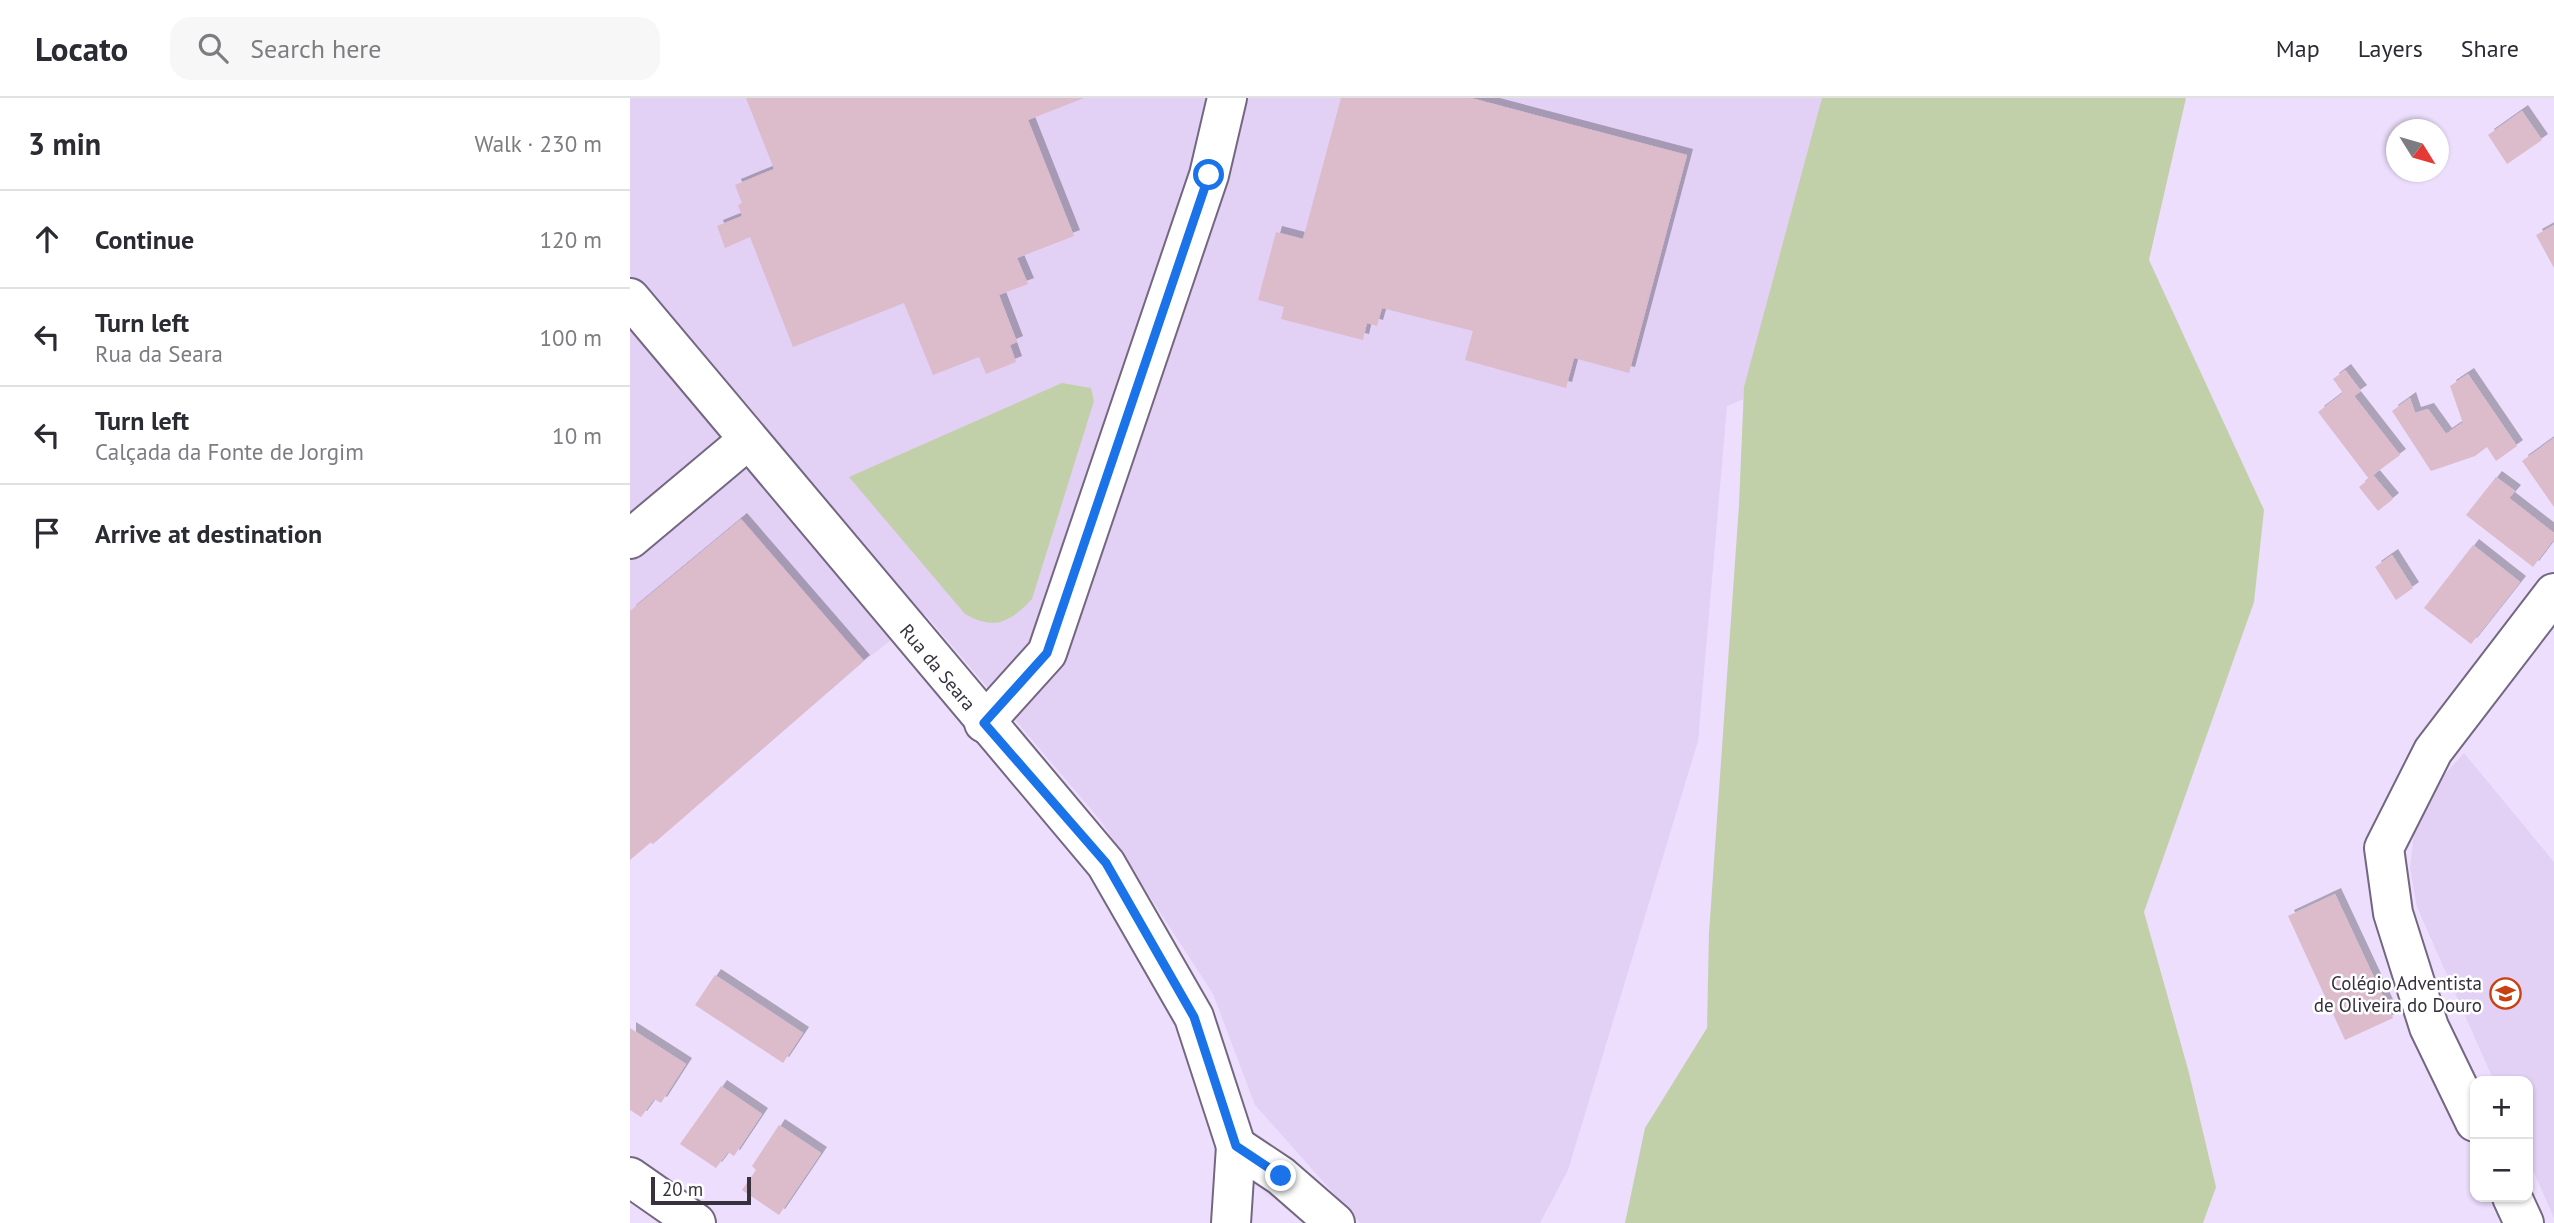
<!DOCTYPE html>
<meta charset="utf-8">
<style>
:root{--surface:#fff;--page:#f7f7f7;--text:#2b2b33;--muted:#7c7c81;--line:#e1e1e2}
body{margin:0;font-family:"PT Sans",sans-serif;background:var(--page);color:var(--text)}
.controls{position:absolute;right:21px;bottom:21px;display:grid;overflow:hidden;border-radius:14px;box-shadow:0 2px 5px #0004}
.controls button{width:63px;height:63px;display:grid;place-items:center;padding:0;border:0;border-bottom:2px solid var(--line);background:var(--surface);color:var(--text);font:35px sans-serif}
.compass{position:absolute;left:1756px;top:21px;width:63px;height:63px;border-radius:50%;background:var(--surface);box-shadow:0 2px 5px #0004;rotate:127deg}
.scale{position:absolute;left:21px;bottom:18px;width:100px;box-sizing:border-box;padding-left:7px;border:4px solid #36313d;border-top:0;font-size:19px;line-height:24px;white-space:nowrap;color:#36313d;-webkit-text-stroke:5px #fff;paint-order:stroke}
.stop{position:absolute;width:21px;height:21px;margin:-16px;border:5px solid #1a73e8;border-radius:50%;background:#fff}
.stop.end{background:#1a73e8;border-color:#fff;box-shadow:0 2px 7px #0008}
.list{margin:0;padding:0;list-style:none}
h2{display:flex;justify-content:space-between;align-items:center;height:91px;margin:0;padding:0 28px;font-size:30px}
h2 small{font-size:23px;font-weight:400;color:var(--muted)}
.list li{display:grid;grid-template-columns:46px 1fr auto;gap:21px;align-items:center;box-sizing:border-box;height:98px;padding:0 28px;border-top:2px solid var(--line)}
.list b{display:block;font-size:26px;white-space:nowrap}
.list p{margin:0;font-size:23px;white-space:nowrap;color:var(--muted)}
.list em{font-size:23px;font-style:normal;color:var(--muted)}
.icon{flex:none;width:38px;height:38px;fill:none;stroke:currentColor;stroke-width:2;stroke-linecap:round;stroke-linejoin:round}
.map{position:relative;flex:none;width:1924px;height:1125px;overflow:hidden}
header{display:flex;align-items:center;gap:42px;box-sizing:border-box;height:98px;padding:0 35px;background:var(--surface);border-bottom:2px solid var(--line)}
header strong{font-size:33px}
nav{display:flex;gap:38px;margin-inline-start:auto;font-size:24px}
.search{width:490px;height:63px;background:var(--page);display:flex;align-items:center;gap:18px;box-sizing:border-box;padding:0 24px;border-radius:21px;color:var(--muted);font-size:26px}
main{display:flex}
aside{flex:1;background:var(--surface)}
.map>svg:first-child{display:block}
</style>
<header>
<strong>Locato</strong>
<div class="search"><svg class="icon" aria-label="search" viewBox="0 0 24 24"><circle cx="10" cy="10" r="6"/><path d="M15 15l6 6"/></svg>Search here</div>
<nav><a>Map</a><a>Layers</a><a>Share</a></nav>
</header>
<main>
<aside>
<h2>3 min<small>Walk · 230 m</small></h2>
<ul class="list">
<li><svg class="icon" aria-label="ahead" viewBox="0 0 24 24"><path d="M12 20V5M6 11l6-6 6 6"/></svg><div><b>Continue</b></div><em>120 m</em></li>
<li><svg class="icon" aria-label="left" viewBox="0 0 24 24"><path d="M17 20v-9H6M10 6l-5 5 5 5"/></svg><div><b>Turn left</b><p>Rua da Seara</p></div><em>100 m</em></li>
<li><svg class="icon" aria-label="left" viewBox="0 0 24 24"><path d="M17 20v-9H6M10 6l-5 5 5 5"/></svg><div><b>Turn left</b><p>Calçada da Fonte de Jorgim</p></div><em>10 m</em></li>
<li><svg class="icon" aria-label="arrive" viewBox="0 0 24 24"><path d="M6 21V4h12l-3 4 3 4H6"/></svg><div><b>Arrive at destination</b></div></li>
</ul>
</aside>
<div class="map">
<svg width="1924" height="1125" viewBox="0 0 1924 1125">
<defs>
<filter id="shadow"><feDropShadow dx="6" dy="-6" stdDeviation="0" flood-color="#0004"/></filter>
</defs>
<rect width="100%" height="100%" fill="#ecdefc"/>
<!-- built -->
<g fill="#e2d0f5">
<polygon points="0,0 1200,0 1246,246 1097,308 1068,643 938,1072 910,1125 730,1125 625,1007 583,896 471,723 295,516 234,563 23,746 20,745 0,762"/>
<polygon points="1834,655 1924,764 1924,1120 1898,1061 1898,983 1864,983 1787,809 1780,770 1785,726 1808,684"/>
</g>
<!-- green -->
<g fill="#c2d0a9">
<polygon points="1192,0 1556,0 1519,162 1634,412 1624,504 1514,814 1559,975 1586,1089 1573,1125 995,1125 1015,1030 1077,930 1079,835 1109,407 1114,289"/>
<path d="M432,285l29,5 3,13 -62,198c-22,23 -37,32 -67,15l-116,-137z"/>
</g>
<!-- building -->
<g fill="#dcbbcb" filter="url(#shadow)">
<polygon points="116,0 454,0 398,22 444,138 387,160 398,186 369,197 387,244 380,247 386,264 356,276 349,259 303,277 274,205 163,249 120,139 95,150 87,128 112,118 108,107 112,105 105,87 144,71"/>
<polygon points="711,0 841,0 1057,57 999,275 944,260 936,290 835,262 843,233 752,210 747,228 737,225 733,242 651,221 654,209 628,202 646,134 673,141"/>
<polygon points="1892,13 1912,42 1877,66 1858,37"/>
<polygon points="1924,127 1924,170 1906,137"/>
<polygon points="1715,272 1731,293 1724,298 1770,357 1743,377 1763,401 1748,413 1729,389 1739,381 1688,314 1713,295 1703,281"/>
<polygon points="1838,276 1887,348 1866,363 1857,349 1845,358 1801,373 1762,313 1780,300 1785,315 1798,311 1816,336 1832,325 1834,328 1820,288"/>
<polygon points="1924,340 1924,409 1892,363"/>
<polygon points="1866,379 1885,393 1879,400 1924,435 1924,441 1903,469 1836,417"/>
<polygon points="111,421 234,563 23,746 21,744 0,762 0,513"/>
<polygon points="1843,447 1890,484 1841,546 1794,510"/>
<polygon points="1762,457 1783,490 1766,502 1745,469"/>
<polygon points="1705,796 1763,920 1715,942 1658,818"/>
<polygon points="85,877 173,935 153,965 65,907"/>
<polygon points="0,930 56,966 31,1005 24,1001 11,1019 0,1012"/>
<polygon points="91,988 132,1016 104,1058 98,1054 86,1070 50,1046"/>
<polygon points="149,1027 191,1055 149,1117 112,1092 126,1072 122,1068"/>
</g>
<g fill="none" stroke-linecap="round" stroke-linejoin="round">
<defs>
<g id="minor">
<polyline points="0,441 118,342"/>
<polyline points="354,625 417,555 579,77 597,0"/>
<polyline points="1845,1024 1799,929 1763,815 1754,750 1803,653 1924,495"/>
<polyline points="0,1079 66,1125"/>
<polyline points="1882,1099 1894,1125"/>
<polyline points="601,1125 606,1048 651,1078 705,1125"/>
</g>
<polyline id="tertiary" points="0,200 476,766 564,919 606,1048"/>
</defs>
<!-- minor casing -->
<use href="#minor" stroke="#736781" stroke-width="42"/>
<!-- tertiary casing -->
<use href="#tertiary" stroke="#736781" stroke-width="42"/>
<!-- minor -->
<use href="#minor" stroke="#fff" stroke-width="38"/>
<!-- tertiary -->
<use href="#tertiary" stroke="#fff" stroke-width="38"/>
</g>
<g fill="none" stroke-linecap="round" stroke-linejoin="round">
<!-- route -->
<polyline stroke="#1a73e8" stroke-width="9" points="579,77 417,555 354,625 476,765 564,919 606,1048 651,1078"/>
</g>
<!-- icons -->
<defs>
<symbol id="school-ring" viewBox="-11 -11 22 22"><circle r="9.5" fill="#fff" stroke="#c94111" stroke-width="1.5"/><path d="M0-5L7-2L0 1L-7-2ZM-4 1L0 2.5L4 1V4Q0 6-4 4Z" fill="#c94111"/></symbol>
</defs>
<g fill-rule="evenodd">
<use href="#school-ring" x="1858" y="878" width="35" height="35"/>
</g>
<g text-anchor="middle" dominant-baseline="central" stroke-width="5" stroke-linejoin="round" paint-order="stroke">
<!-- street labels -->
<g font-size="19" fill="#36313d" stroke="#fff">
<text transform="translate(308 569) rotate(50)">Rua da Seara</text>
</g>
<!-- poi labels -->
<g font-size="19" fill="#36313d" stroke="#fff" text-anchor="end">
<text x="1852" y="885">Colégio Adventista<tspan x="1852" dy="22">de Oliveira do Douro</tspan></text>
</g>
</g>
</svg>
<div class="controls">
<button>+</button>
<button>−</button>
</div>
<svg class="compass" viewBox="-18 -18 36 36"><path d="M0-13l5 13h-10z" fill="#e53935"/><path d="M0 13l5-13h-10z" fill="#7c7c81"/></svg>
<div class="scale">20 m</div>
<div class="stop" style="left:579px;top:77px"></div>
<div class="stop end" style="left:651px;top:1078px"></div>
</div>
</main>
